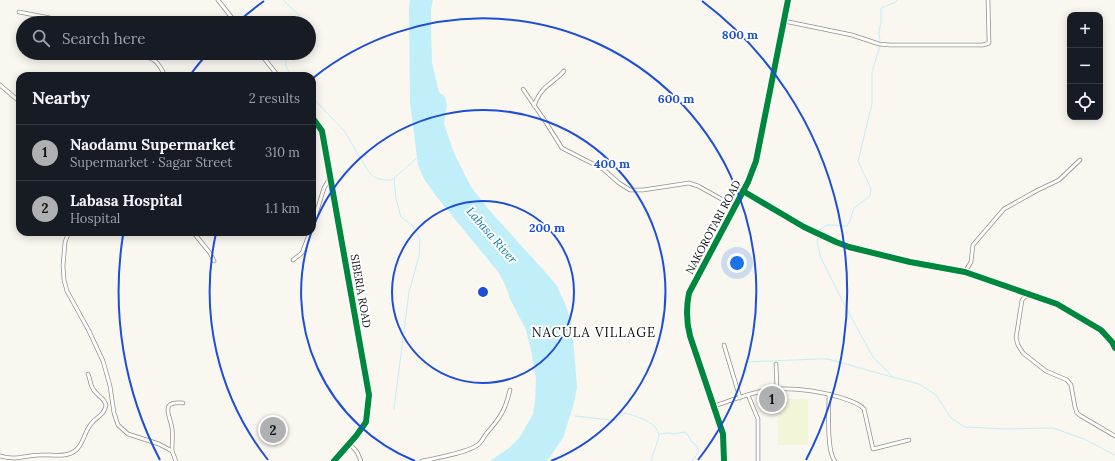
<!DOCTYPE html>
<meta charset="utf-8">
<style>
:root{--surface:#171b24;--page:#242831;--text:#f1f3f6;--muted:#9ea1a6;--line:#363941;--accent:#afb0b1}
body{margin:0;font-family:Lora,serif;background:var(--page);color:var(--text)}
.controls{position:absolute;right:12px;top:12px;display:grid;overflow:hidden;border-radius:8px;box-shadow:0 2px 10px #0003}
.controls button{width:36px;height:36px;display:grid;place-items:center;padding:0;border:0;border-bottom:1px solid var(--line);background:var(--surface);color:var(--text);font:20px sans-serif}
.you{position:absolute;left:737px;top:263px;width:14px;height:14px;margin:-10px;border:3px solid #fff;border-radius:50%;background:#1a73e8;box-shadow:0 0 0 6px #1a73e833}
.badge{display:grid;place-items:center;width:26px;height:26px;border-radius:50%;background:var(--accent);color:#111;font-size:13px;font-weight:700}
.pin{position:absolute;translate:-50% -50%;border:2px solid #fff;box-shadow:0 1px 4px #0006}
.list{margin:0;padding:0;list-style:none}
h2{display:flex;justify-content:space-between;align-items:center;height:52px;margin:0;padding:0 16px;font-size:17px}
h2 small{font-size:13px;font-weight:400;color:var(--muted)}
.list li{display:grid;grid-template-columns:26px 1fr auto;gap:12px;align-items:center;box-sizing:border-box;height:56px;padding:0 16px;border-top:1px solid var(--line)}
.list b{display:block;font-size:15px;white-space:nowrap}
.list p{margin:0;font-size:13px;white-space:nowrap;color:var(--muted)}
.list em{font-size:13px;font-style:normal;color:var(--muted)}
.icon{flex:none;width:22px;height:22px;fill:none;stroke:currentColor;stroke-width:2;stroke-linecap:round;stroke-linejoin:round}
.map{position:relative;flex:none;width:1115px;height:461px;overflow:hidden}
.search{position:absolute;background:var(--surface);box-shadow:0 2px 10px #0003;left:16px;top:16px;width:300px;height:44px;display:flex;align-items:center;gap:10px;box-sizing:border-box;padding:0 14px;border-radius:22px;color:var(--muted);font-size:15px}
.panel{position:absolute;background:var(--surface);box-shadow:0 2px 10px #0003;left:16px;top:72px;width:300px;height:164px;border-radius:12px}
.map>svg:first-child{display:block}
</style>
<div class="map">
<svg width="1115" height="461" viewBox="0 0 1115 461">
<rect width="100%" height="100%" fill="#faf6f0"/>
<!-- pitch -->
<rect fill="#f2f5d7" x="778" y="399" width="30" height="46"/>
<!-- water -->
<polygon fill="#c1eff9" points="410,0 433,0 431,10 431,28 432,63 439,92 445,97 447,105 444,124 454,153 471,187 490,211 547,274 557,286 566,306 572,325 577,387 574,403 563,438 547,461 490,461 509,448 520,437 533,414 535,401 536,379 532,355 526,330 510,299 506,287 499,273 436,196 424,179 418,165 410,102 409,8"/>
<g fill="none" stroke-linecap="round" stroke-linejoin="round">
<!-- stream -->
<g stroke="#c1eff9" stroke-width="1">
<polyline points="283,0 303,19 302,23"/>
<polyline points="697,0 700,0"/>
<polyline points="880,42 879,32 881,22 881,8 896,2 897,0"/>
<polyline points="880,46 872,72 872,104 858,161 871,189 870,196 854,208 850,221 847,226 828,225 820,229 817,242 821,258 844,304 873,357 893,377 919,384 936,395 951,418 965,427 1005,429 1053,428 1084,439 1115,455"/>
<path d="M289,53c-5,12 -5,13 4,23"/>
<polyline points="312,97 345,132 368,171 374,177 383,180 392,180 417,158"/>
<polyline points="747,374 745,364 746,362 818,359 828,359 892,377"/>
<polyline points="394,409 409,292 419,256 420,239 412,225 401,217 396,199 394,178"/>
<path d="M575,416l36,4h6l8,-7c9,2 23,7 30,14 2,2 3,6 4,9l-8,25"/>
<polyline points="659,434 669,433 674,434 684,432 688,435 691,441 697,446 699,452 692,461"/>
</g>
<defs>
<g id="street">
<polyline points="218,0 236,23"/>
<polyline points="19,12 50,18 62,23"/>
<polyline points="784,21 852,35 879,44 890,45 983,45 989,43 988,0"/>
<path d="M136,53c18,6 21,6 29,23"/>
<polyline points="260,53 278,76"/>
<polyline points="0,85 20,102"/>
<polyline points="523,89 545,121 562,148 603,169 619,183 630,190 643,190 689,183 698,186 734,206"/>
<path d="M534,106c8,-22 18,-21 30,-35"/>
<polyline points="312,117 322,131 369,395 366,422 356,436 334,461"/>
<polyline points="743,191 804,227 836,242 849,247 910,262 965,272 1057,304 1101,330 1112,342 1115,348"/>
<polyline points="312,227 324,188 330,178"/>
<polyline points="69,232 65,242 63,266 64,280 67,291 89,331 103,361 110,386 114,413 118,425 128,434 159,444 172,451 176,461"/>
<polyline points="193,232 210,253 214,261"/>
<polyline points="293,260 302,253 310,232"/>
<polyline points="965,272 971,262 973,245 1004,209 1038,190 1059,180 1080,160"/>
<polyline points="1030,296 1026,296 1022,300 1016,338 1018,345 1023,353 1046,371 1067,380 1071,385 1075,407 1077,413 1081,416 1115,436"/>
<polyline points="724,345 740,398"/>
<polyline points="776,364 777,389"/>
<path d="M829,394c0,14 -3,58 6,67"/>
<polyline points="748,395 758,419 758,461"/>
<path d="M714,406c19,-6 40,-15 60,-17 22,-1 44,2 65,8 8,3 19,5 25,12l9,40 36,-9"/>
<polyline points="350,444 357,452 361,461"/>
<path d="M172,451c0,-8 1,-16 0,-23 -2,-13 -13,-27 11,-25"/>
<path d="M0,456c18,5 23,-1 40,-1 12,-1 29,4 38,-7 6,-7 7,-17 13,-24 6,-8 13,-8 15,-19 -2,-8 -11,-10 -14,-18 -2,-4 -2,-9 -4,-13"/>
<path d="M422,461c14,-3 46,-8 57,-17 3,-3 5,-7 7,-10 14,-16 19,-23 24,-44"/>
</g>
<path id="secondary" d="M724,461l-1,-27 -33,-98c-4,-15 -4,-28 -1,-43l59,-111 8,-21 32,-161"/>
</defs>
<!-- street casing -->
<use href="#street" stroke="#93918f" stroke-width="4.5"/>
<!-- secondary casing -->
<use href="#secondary" stroke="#8a8885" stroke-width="5.5"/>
<!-- street -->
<use href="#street" stroke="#fefefd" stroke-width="3"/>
<!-- secondary -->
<use href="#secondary" stroke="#f4f1e8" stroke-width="4"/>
<defs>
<g id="cycleway">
<polyline points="312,117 322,131 369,395 366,422 356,436 334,461"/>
<polyline points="743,191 804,227 836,242 849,247 910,262 965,272 1057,304 1101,330 1112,342 1115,348"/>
<path d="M724,461l-1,-27 -33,-98c-4,-15 -4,-28 -1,-43l59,-111 8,-21 32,-161"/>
</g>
</defs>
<!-- cycleway casing -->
<use href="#cycleway" stroke="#fff" stroke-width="8"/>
<!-- cycleway -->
<use href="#cycleway" stroke="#00873e" stroke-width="6"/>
</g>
<!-- distance rings -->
<g fill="none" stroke="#1d4ed8" stroke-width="2">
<circle cx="483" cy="292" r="91"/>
<path d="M415 461A182 182 0 0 1 311 233M313 228A182 182 0 1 1 551 461"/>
<path d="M268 460A273 273 0 0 1 216 233M313 78A273 273 0 0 1 698 460"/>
<path d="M160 460A364 364 0 0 1 123 235M190 75A364 364 0 0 1 208 53M239 21A364 364 0 0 1 264 1M702 1A364 364 0 0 1 806 460"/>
</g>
<g text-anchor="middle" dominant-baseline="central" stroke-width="4" stroke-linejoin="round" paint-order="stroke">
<!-- street labels -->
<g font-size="11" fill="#0c0c0c" stroke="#fff">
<text transform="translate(713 227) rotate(-62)">NAKOROTARI ROAD</text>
<text transform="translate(361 291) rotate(80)">SIBERIA ROAD</text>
</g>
<!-- water labels -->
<g font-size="12" font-style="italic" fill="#087aa2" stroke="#fff">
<text transform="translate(492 235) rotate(49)">Labasa River</text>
</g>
<!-- quarter labels -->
<g font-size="13" letter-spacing="1" fill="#0c0c0c" stroke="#fff">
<text x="594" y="332">NACULA VILLAGE</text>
</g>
</g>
<circle cx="483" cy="292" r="6" fill="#1d4ed8" stroke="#fff" stroke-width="2"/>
<g font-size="12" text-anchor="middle" font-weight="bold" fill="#1d4ed8" stroke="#fff" stroke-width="4" stroke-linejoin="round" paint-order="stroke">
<text x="740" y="39">800 m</text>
<text x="676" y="103">600 m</text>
<text x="612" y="168">400 m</text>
<text x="547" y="232">200 m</text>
</g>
</svg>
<div class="controls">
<button>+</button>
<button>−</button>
<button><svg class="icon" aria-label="locate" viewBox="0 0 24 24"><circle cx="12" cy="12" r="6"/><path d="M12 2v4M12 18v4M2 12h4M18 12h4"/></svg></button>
</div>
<div class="you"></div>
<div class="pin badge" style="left:772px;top:399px">1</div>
<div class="pin badge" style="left:273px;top:430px">2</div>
<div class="search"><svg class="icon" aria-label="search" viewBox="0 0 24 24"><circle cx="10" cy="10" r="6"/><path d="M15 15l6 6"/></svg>Search here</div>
<section class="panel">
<h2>Nearby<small>2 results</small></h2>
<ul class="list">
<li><span class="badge">1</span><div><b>Naodamu Supermarket</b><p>Supermarket · Sagar Street</p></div><em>310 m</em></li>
<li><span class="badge">2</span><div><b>Labasa Hospital</b><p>Hospital</p></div><em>1.1 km</em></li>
</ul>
</section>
</div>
